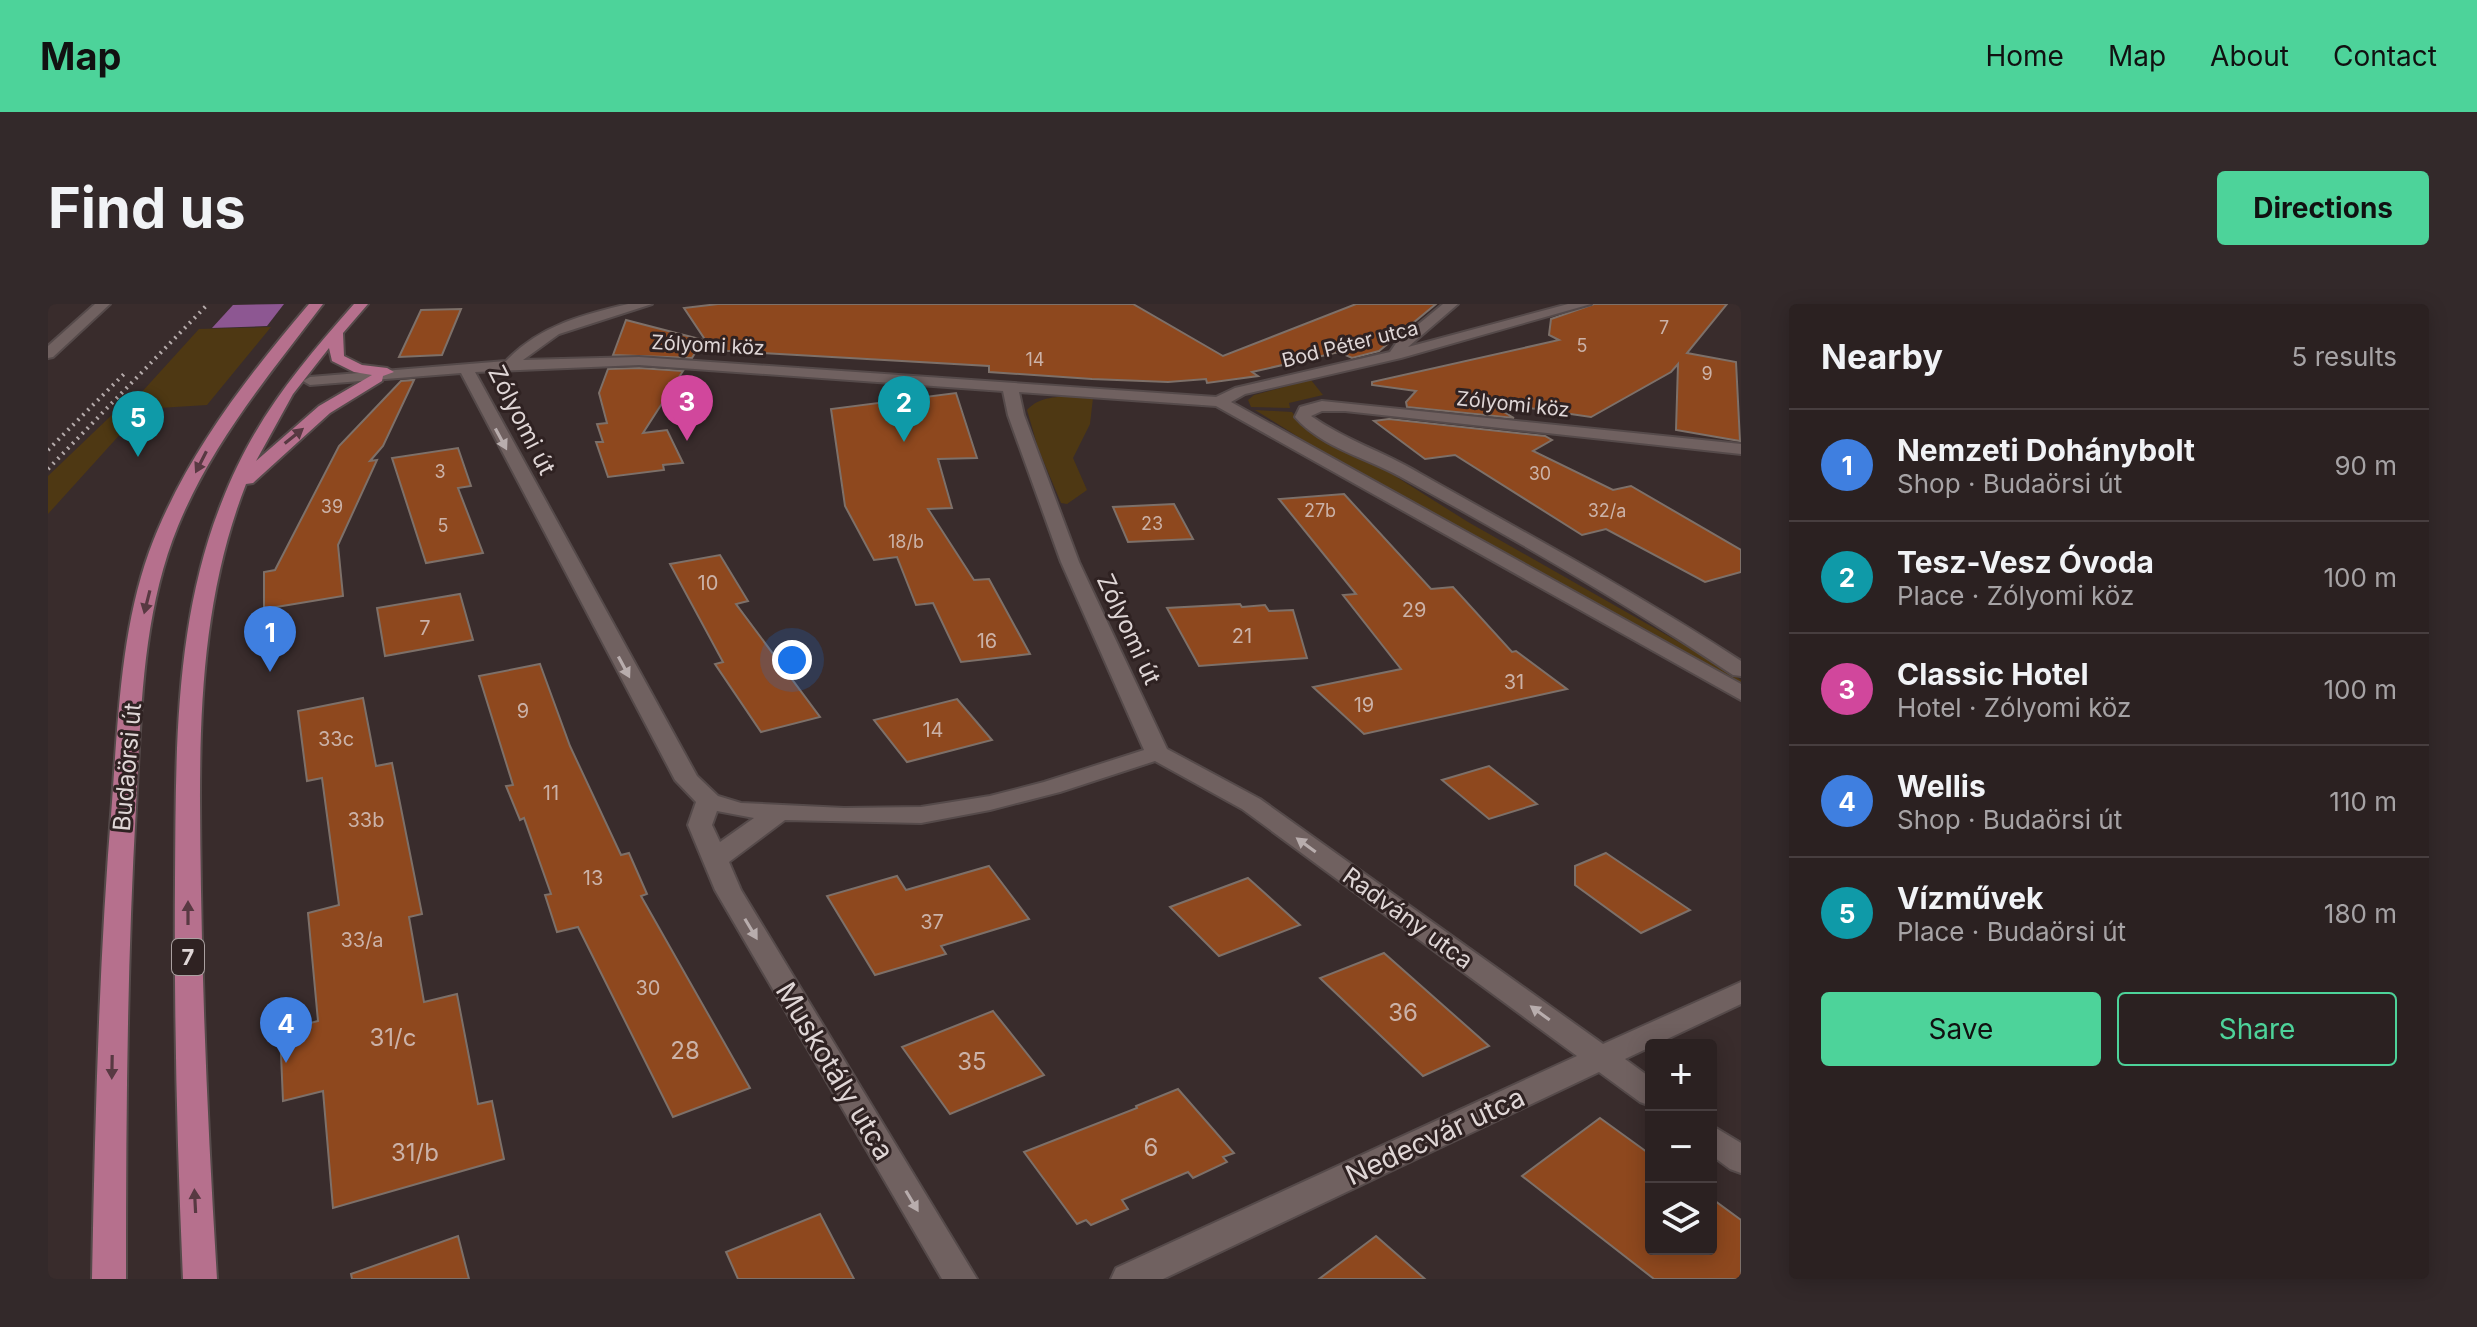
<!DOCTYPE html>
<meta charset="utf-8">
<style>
:root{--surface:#2b2121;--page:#33292a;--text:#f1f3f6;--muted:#a6a3a5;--line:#473e3f;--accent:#4dd39a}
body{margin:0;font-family:Inter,sans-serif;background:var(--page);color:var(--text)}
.controls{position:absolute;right:24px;bottom:24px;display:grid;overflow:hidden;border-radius:8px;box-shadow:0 4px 20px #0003}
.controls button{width:72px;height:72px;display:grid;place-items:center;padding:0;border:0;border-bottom:2px solid var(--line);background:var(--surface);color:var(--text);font:40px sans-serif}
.you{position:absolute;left:744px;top:356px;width:28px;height:28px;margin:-20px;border:6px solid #fff;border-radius:50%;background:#1a73e8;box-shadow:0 0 0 12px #1a73e833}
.badge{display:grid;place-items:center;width:52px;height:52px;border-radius:50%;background:var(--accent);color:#fff;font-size:26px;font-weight:700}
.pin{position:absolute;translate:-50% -66px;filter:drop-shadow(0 2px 4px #0008)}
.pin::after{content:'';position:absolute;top:42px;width:28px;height:24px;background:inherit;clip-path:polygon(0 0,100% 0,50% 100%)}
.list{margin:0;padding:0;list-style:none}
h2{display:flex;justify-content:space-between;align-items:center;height:104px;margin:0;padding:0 32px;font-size:34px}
h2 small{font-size:26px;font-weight:400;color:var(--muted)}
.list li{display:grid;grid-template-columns:52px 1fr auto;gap:24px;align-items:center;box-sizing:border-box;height:112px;padding:0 32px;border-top:2px solid var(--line)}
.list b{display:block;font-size:30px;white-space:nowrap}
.list p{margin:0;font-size:26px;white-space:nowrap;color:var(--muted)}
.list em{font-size:26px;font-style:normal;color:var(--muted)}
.actions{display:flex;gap:16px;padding:24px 32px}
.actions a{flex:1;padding:18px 0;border:2px solid var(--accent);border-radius:8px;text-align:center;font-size:28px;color:var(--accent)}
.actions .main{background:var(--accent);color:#111}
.icon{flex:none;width:44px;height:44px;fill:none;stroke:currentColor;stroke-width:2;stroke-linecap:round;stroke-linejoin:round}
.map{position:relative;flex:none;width:1693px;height:975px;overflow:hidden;border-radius:8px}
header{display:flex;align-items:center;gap:48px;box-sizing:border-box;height:112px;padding:0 40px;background:var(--accent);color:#111}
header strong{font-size:38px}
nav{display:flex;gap:44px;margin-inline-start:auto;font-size:28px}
.intro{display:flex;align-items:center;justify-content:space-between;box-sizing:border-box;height:192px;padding:0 48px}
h1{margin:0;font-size:56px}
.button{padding:20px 36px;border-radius:8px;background:var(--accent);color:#111;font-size:28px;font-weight:700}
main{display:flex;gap:48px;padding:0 48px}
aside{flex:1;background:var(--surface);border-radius:8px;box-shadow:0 4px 20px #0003}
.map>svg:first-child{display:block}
</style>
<header>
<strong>Map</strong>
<nav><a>Home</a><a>Map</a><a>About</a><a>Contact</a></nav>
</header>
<div class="intro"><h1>Find us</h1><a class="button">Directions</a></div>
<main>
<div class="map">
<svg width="1693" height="975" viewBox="0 0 1693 975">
<rect width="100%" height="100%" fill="#392c2c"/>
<!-- green -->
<g fill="#4e3813">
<polygon points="223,23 159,101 95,105 0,210 0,172 69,106 92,90 151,25"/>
<polygon points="1263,76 1275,91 1241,99 1242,104 1203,103 1200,96 1206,91"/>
<path d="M1028,92l17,2 -3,26 -17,34 14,32 -20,14 -6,-1 -23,-55 -11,-38c13,-14 30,-13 49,-14z"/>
<polygon points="1207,106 1244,108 1254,122 1339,167 1420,218 1666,358 1693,376 1693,384 1289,157"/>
</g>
<!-- water -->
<polygon fill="#8d5792" points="236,0 219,22 164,24 185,1"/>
<!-- building -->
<g fill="#8e481e" stroke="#7d7069" stroke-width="2">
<polygon points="670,0 1085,0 1175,52 1308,0 1388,0 1331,47 1304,54 1291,48 1204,68 1210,72 1159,79 1158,75 1120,78 1044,75 941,68 941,62 664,46 636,4"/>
<polygon points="1546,0 1679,0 1639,49 1688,58 1692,137 1628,126 1630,60 1623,68 1543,113 1439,98 1466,114 1359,103 1358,98 1368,87 1324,81 1324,78 1511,36 1501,31 1503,15"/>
<polygon points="413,5 394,51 351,53 373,6"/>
<polygon points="578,16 655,36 644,54 565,51"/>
<polygon points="591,64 635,67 595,129 619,126 635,159 615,161 616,166 560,173 548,138 555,138 549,120 559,119 551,89 560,65"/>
<polygon points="366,76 335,142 322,157 329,156 290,241 295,292 216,305 216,268 227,266 291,142 353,77"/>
<polygon points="908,89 929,154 890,155 904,204 880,205 926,276 941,275 982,350 913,358 885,299 868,301 849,253 826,256 797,202 783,105"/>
<polygon points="1341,115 1497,132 1504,136 1485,147 1565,186 1583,182 1693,246 1693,268 1657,278 1558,225 1534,231 1407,151 1377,155 1326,117"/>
<polygon points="410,144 423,182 410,184 435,249 378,259 344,154"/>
<polygon points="1296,190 1383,285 1405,283 1464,348 1468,347 1519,385 1316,430 1265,383 1353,365 1295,291 1308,290 1231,195"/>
<polygon points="1126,200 1145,235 1080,238 1065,203"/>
<polygon points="672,251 700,297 688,300 772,413 713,428 667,360 675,358 622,260"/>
<polygon points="412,290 425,336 337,352 329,304"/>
<polygon points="1192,300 1194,303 1217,301 1221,307 1245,306 1259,354 1151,362 1119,304"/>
<polygon points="492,360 522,442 573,551 581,549 599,590 593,592 702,784 625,813 530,623 509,628 497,591 503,590 476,514 472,516 458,482 465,481 431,372"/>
<polygon points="315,394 328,462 344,459 374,610 361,613 376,698 409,690 430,800 444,797 456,855 285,904 275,787 235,797 232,727 270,717 260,609 291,601 274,474 259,477 250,407"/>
<polygon points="909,395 944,436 859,458 826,416"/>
<polygon points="1441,462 1489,500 1441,515 1394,476"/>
<polygon points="1558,549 1642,606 1593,629 1527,581 1527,562"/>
<polygon points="941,562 981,615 893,642 898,650 827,671 779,592 849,572 858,586"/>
<polygon points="1200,574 1252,621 1171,652 1122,603"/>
<polygon points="1336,649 1441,742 1375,772 1272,674"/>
<polygon points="945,707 996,771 902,810 854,743"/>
<polygon points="1130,785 1186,849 1175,853 1179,858 1145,874 1140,868 1074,896 1080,905 1043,921 1038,916 1029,920 976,848 1089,804 1088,802"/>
<polygon points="1552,814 1603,851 1603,945 1663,945 1663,894 1693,916 1693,975 1606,975 1474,872"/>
<polygon points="772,910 806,975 690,975 678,948"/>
<polygon points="410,932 421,975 304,975 303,970"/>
<polygon points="1328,932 1377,975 1271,975"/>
</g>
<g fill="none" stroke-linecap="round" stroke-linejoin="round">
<defs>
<g id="street">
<polygon points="47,0 62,0 5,53 0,54 0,42"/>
<path d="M580,0h24l-93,30 -36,26 116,-3 577,40 19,-9 155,-36 7,-10 46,-38h15l-50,43 160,-43h23l-190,54 -156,36 -14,8 510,282v16l-525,-294 -197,-14 5,23 55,147 88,187 93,50 343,245 138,-62v22l-116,55 26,19v28l-11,-4 -41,-30 -436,207h-52l5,-11 461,-212 -335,-247 -87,-48 -95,31 -70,18 -69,13 -136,-3 -56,42 12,28 236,389h-35l-227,-389 -27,-65 8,-23 -21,-22 -214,-407 -151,12 -7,-4 7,-4 196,-16c33,-35 76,-46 122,-57zM591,61l364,26 5,24 53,147 83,188 -100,32 -54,14 -69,11 -77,1 -103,-5 -23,-7 -21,-20 -222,-404zM669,507l37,7 -34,24 -8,-17z"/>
<path d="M1274,97l419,43v10l-396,-43h-23l-11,5c34,24 73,36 108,57 108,61 218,120 322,188v15l-8,-1c-107,-72 -219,-136 -332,-198 -34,-19 -80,-30 -106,-60l5,-10z"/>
<polygon points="1663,821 1693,839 1693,869 1682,865 1663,851"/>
</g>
<g id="primary">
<path d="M261,0h14c-54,71 -111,139 -145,222 -36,88 -37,187 -42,281 -9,157 -10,314 -10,472h-34c3,-159 7,-318 20,-477 6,-83 9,-172 37,-250 34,-93 97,-174 160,-248z"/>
<path d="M306,0h14l-25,29 1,23 18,9 25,3 7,4 -11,4 -1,5 -52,32 -77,70 -7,1c-51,131 -47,269 -45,407 2,129 8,259 16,388h-34c-6,-133 -9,-266 -8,-399 1,-126 -1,-257 46,-376 32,-83 75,-134 133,-200zM281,44l3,13 22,11 18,3 -53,31 -63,55 37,-67z"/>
</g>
</defs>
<!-- street casing -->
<use href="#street" stroke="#554a4a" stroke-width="4"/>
<!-- primary casing -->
<use href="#primary" stroke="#554a4a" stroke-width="4"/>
<!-- street -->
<use href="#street" fill="#706160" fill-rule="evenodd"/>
<!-- primary -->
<use href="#primary" fill="#b6708d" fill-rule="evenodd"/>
<!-- rail -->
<g stroke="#b5abab" stroke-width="4" stroke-dasharray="2 5" stroke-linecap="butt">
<polyline points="0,146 79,67"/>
<polyline points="0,165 160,0"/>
</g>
</g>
<!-- one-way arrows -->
<defs><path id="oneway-solid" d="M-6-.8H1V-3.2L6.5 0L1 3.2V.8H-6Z" transform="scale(2)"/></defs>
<g fill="#583942">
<use href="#oneway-solid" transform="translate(246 132) rotate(-39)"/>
<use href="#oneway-solid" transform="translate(153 158) rotate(117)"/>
<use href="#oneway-solid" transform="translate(99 298) rotate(104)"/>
<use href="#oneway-solid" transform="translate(140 609) rotate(-90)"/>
<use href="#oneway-solid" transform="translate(64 763) rotate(91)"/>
<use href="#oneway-solid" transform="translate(147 897) rotate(-93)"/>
</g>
<g fill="#b8adad">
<use href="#oneway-solid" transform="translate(453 135) rotate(62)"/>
<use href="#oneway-solid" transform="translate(576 363) rotate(62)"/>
<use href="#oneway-solid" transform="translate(1258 541) rotate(-144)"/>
<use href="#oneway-solid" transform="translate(703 625) rotate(59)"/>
<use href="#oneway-solid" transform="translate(1492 709) rotate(-144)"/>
<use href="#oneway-solid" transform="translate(864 897) rotate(59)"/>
</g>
<g text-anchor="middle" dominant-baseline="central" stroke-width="6" stroke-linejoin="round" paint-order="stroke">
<!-- far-number labels -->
<g font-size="18" fill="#cbb2a8">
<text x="1616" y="23">7</text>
<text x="1534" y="41">5</text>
<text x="987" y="55">14</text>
<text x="1659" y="69">9</text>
<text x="392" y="167">3</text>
<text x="1492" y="169">30</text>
<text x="284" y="202">39</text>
<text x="1272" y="206">27b</text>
<text x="1559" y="206">32/a</text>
<text x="1104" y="219">23</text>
<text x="395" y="221">5</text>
<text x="858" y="237">18/b</text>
</g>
<!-- far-street labels -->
<g font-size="20" fill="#dfd6d6" stroke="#2f2222">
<text transform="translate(1302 40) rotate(-14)">Bod Péter utca</text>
<text transform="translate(660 41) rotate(3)">Zólyomi köz</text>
<text transform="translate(1465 100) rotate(6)">Zólyomi köz</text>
</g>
<!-- number labels -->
<g font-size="20" fill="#cbb2a8">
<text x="660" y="279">10</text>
<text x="1366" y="306">29</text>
<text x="377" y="324">7</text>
<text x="1194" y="332">21</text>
<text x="939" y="337">16</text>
<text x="1466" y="378">31</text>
<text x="1316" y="401">19</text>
<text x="475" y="407">9</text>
<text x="885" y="426">14</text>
<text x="288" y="435">33c</text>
<text x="503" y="489">11</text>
<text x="318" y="516">33b</text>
<text x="545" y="574">13</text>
<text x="884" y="618">37</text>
<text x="314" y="636">33/a</text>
<text x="600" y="684">30</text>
</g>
<!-- shield labels -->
<rect fill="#2f2222" stroke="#aaa0a0" stroke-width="2" x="124" y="635" width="32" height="36" rx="6"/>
<g font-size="22" font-weight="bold" fill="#dfd6d6">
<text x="140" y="653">7</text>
</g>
<!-- street labels -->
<g font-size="24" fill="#dfd6d6" stroke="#2f2222">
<text transform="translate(474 116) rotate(63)">Zólyomi út</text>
<text transform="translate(1081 325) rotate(65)">Zólyomi út</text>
<text transform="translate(79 463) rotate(-85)">Budaörsi út</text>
<text transform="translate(1360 614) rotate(36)">Radvány utca</text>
</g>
<!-- near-number labels -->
<g font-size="24" fill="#cbb2a8">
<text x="1355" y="708">36</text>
<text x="345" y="733">31/c</text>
<text x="637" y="746">28</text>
<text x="924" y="757">35</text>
<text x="1103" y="843">6</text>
<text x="367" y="848">31/b</text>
</g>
<!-- near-street labels -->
<g font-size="28" fill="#dfd6d6" stroke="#2f2222">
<text transform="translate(787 767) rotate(59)">Muskotály utca</text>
<text transform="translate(1387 832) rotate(-25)">Nedecvár utca</text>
</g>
</g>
</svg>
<div class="controls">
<button>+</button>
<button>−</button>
<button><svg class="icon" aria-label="layers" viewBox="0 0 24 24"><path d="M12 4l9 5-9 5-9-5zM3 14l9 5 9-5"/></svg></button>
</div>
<div class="you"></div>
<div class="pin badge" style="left:222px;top:368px;background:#3f7fe0">1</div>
<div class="pin badge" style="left:856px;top:138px;background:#0f9aa8">2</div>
<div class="pin badge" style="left:639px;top:137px;background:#d1479c">3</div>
<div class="pin badge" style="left:238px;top:759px;background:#3f7fe0">4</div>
<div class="pin badge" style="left:90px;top:153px;background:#0f9aa8">5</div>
</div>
<aside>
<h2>Nearby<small>5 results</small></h2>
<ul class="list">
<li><span class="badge" style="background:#3f7fe0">1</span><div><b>Nemzeti Dohánybolt</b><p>Shop · Budaörsi út</p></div><em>90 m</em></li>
<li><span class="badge" style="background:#0f9aa8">2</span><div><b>Tesz-Vesz Óvoda</b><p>Place · Zólyomi köz</p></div><em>100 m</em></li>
<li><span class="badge" style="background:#d1479c">3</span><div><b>Classic Hotel</b><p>Hotel · Zólyomi köz</p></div><em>100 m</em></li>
<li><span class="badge" style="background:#3f7fe0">4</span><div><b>Wellis</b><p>Shop · Budaörsi út</p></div><em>110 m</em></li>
<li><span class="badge" style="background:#0f9aa8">5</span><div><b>Vízművek</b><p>Place · Budaörsi út</p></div><em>180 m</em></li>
</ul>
<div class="actions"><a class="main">Save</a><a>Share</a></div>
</aside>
</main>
